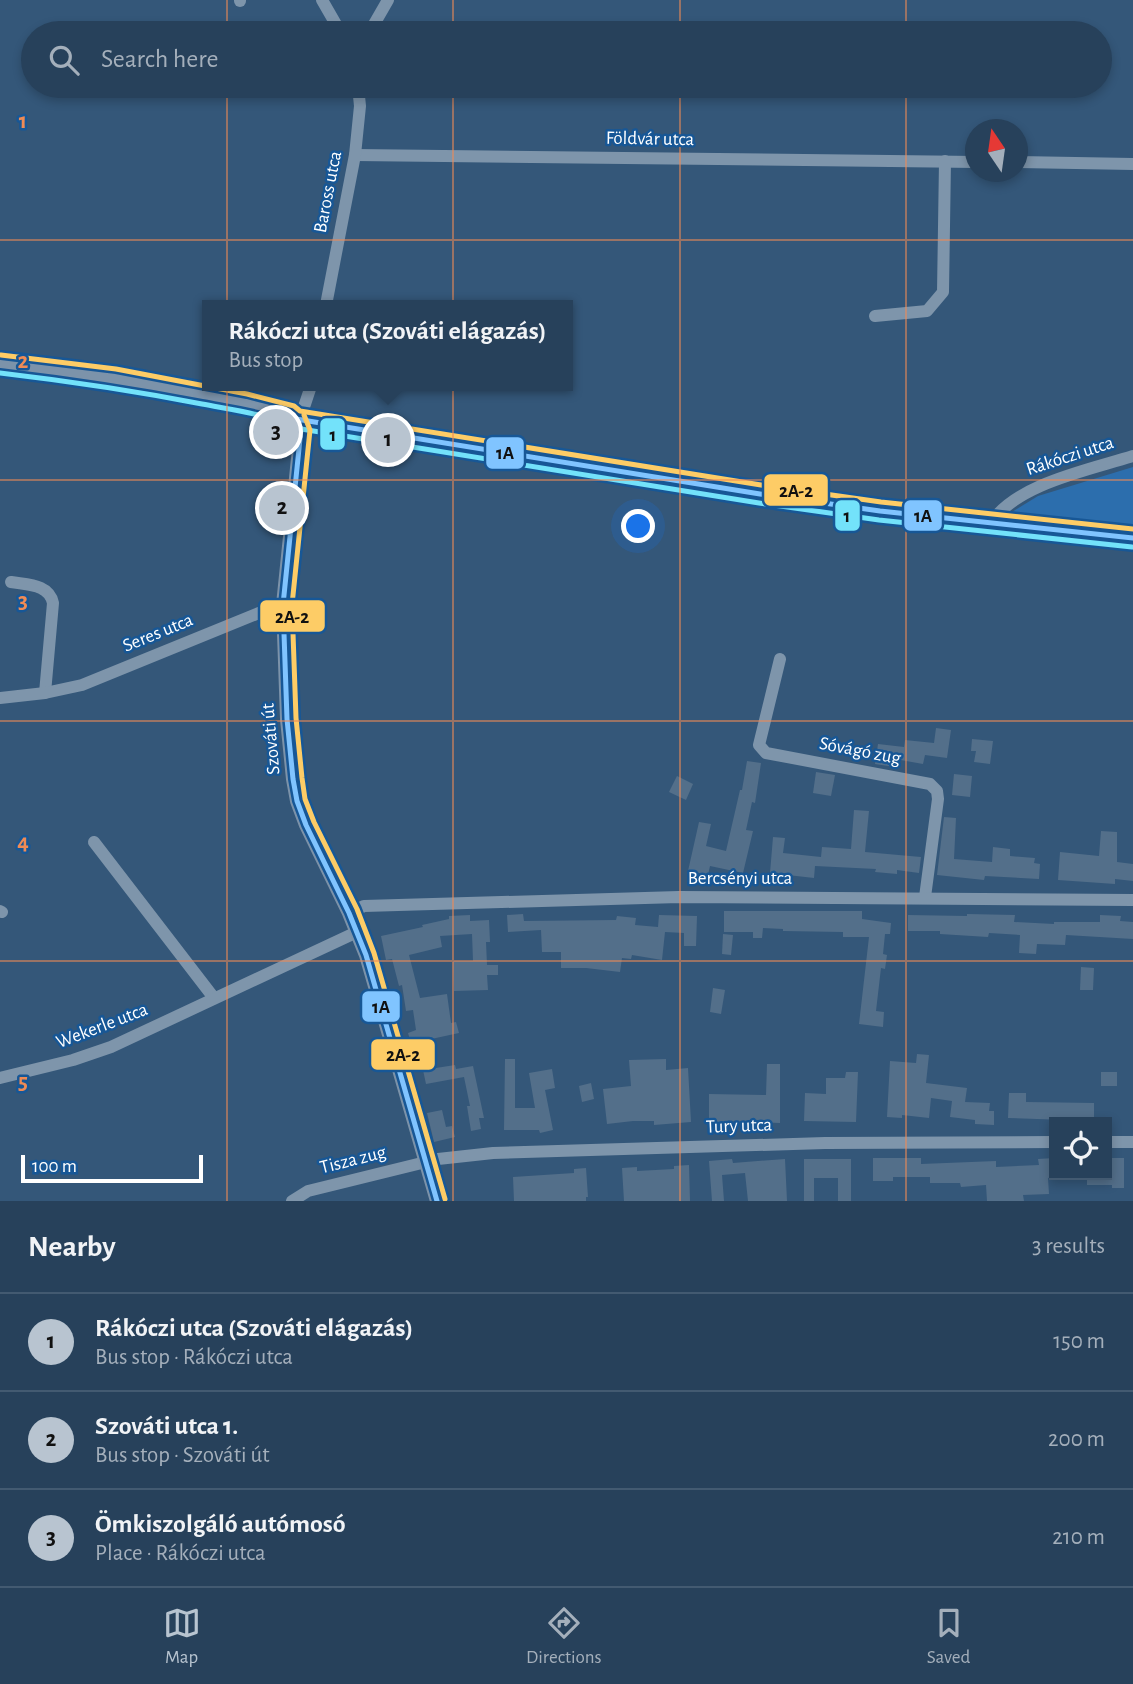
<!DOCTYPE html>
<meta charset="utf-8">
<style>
:root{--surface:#27415b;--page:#334c64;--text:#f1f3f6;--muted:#a4afbb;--line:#435a71;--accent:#b8c4d0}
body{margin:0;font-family:"Alegreya Sans",sans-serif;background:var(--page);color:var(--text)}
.controls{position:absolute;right:21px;bottom:21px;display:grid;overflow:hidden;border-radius:0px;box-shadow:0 4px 10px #0003}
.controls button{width:63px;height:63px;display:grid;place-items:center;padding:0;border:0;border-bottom:2px solid var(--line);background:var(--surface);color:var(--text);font:35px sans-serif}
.compass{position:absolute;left:965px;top:119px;width:63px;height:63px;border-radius:50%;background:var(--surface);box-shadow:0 4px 10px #0003;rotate:347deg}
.scale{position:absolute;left:21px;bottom:18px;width:182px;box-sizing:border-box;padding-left:7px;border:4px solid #fff;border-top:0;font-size:19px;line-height:24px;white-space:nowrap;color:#fff;-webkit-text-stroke:5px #175796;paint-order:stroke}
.you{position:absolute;left:639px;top:527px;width:24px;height:24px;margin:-18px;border:5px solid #fff;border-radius:50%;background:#1a73e8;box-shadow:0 0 0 10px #1a73e833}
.badge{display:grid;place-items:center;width:46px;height:46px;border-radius:50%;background:var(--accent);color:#111;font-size:23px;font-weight:700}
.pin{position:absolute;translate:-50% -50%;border:4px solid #fff;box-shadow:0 2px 7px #0006}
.popup{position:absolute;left:202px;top:300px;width:371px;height:91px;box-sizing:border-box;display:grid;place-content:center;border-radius:0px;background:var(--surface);filter:drop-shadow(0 2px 5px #0005);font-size:23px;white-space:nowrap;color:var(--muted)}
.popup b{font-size:26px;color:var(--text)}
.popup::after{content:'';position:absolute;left:50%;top:100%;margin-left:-14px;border:14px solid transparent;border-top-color:var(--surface)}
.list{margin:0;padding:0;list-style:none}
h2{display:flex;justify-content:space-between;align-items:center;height:91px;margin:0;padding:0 28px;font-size:30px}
h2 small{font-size:23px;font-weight:400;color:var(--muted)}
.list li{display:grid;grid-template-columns:46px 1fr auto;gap:21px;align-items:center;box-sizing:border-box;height:98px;padding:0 28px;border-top:2px solid var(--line)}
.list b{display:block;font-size:26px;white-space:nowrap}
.list p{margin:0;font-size:23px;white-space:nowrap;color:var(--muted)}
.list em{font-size:23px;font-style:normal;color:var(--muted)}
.icon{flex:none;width:38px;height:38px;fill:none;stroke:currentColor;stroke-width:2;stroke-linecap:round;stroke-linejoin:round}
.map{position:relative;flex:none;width:1133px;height:1201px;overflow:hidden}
.search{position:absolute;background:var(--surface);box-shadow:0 4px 10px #0003;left:21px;right:21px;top:21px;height:77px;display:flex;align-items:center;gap:18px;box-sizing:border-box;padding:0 24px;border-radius:38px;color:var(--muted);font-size:26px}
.sheet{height:385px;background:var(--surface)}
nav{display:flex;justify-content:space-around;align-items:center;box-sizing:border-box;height:98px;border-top:2px solid var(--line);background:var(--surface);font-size:19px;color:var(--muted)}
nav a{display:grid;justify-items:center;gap:4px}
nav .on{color:var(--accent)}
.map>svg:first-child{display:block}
</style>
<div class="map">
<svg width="1133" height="1201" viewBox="0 0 1133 1201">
<rect width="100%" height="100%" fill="#345779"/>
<!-- green -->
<polygon fill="#2c6ead" points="1133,467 1133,528 1004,517 1038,496"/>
<!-- building -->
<g fill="#536f8a">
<polygon points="266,420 288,426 286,443 264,440"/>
<polygon points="936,728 951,730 947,758 925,755 923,764 895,759 895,767 875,764 878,744 904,747 905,740 934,743"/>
<polygon points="972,739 993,741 990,764 974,762 976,751 971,751"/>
<polygon points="747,761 761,763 755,803 752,802 746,830 753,831 743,873 710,866 708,875 688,871 699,822 711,824 706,846 726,851 740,790 742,790"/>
<polygon points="816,772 835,775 831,796 813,793"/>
<polygon points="954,774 972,776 970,797 952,795"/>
<polygon points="677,776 693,784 686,800 669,792"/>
<polygon points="854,810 869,811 865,852 921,857 919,873 897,870 897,874 875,872 876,869 815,866 814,878 770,873 773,837 785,838 783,853 821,857 822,847 851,849"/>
<polygon points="944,817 956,818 954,859 992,862 993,847 1010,849 1010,856 1035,858 1034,863 1040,864 1039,879 985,876 984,880 937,875"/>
<polygon points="1101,831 1117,832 1117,862 1133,864 1133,881 1115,879 1115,884 1058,880 1060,852 1099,856"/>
<polygon points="724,911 862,911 862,919 891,923 890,934 885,934 883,954 887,955 885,969 881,968 876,1011 884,1012 883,1027 859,1024 869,937 843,937 843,932 783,931 783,929 763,928 762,938 753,938 753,932 724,932"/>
<polygon points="523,914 524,921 616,920 617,916 636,918 635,925 658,927 659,915 697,916 696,946 684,946 684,933 665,932 662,960 632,955 631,959 622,958 620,972 586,968 561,968 561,952 542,952 541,930 508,932 507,915"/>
<polygon points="967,914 1015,915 1014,922 1054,924 1054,922 1100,922 1100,915 1121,916 1120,921 1133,922 1133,939 1066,935 1065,945 1037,944 1036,954 1019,953 1020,935 989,933 988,937 940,934 940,931 908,931 908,915 967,916"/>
<polygon points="470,915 470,921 489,920 490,942 486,942 487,965 498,965 498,975 487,975 488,990 454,991 453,961 473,961 472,934 440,936 442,947 409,955 420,998 447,994 451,1023 456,1022 459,1033 422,1041 426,1054 415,1057 408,1033 416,1030 413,1010 406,1011 402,985 399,986 392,959 386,960 381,936 423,927 422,925 449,919 449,916"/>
<polygon points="723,934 733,935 731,955 722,954"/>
<polygon points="1081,967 1094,968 1093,990 1080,990"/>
<polygon points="713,988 725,990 721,1014 710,1012"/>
<polygon points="917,1054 929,1055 926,1083 967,1088 965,1102 990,1103 989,1111 994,1111 994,1125 975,1124 975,1120 950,1117 952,1101 931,1098 929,1118 902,1115 902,1118 887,1117 890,1061 916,1063"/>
<polygon points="505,1059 515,1059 515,1108 535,1108 529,1073 552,1069 555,1088 545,1090 553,1130 540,1133 539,1130 504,1130"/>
<polygon points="666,1059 666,1070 688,1068 691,1122 654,1125 654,1121 633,1121 607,1124 603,1089 631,1086 629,1060"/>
<polygon points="767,1064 780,1064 780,1123 724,1121 724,1124 709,1124 709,1094 766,1095"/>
<polygon points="455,1065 456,1069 473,1066 484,1118 479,1118 481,1129 471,1131 467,1106 470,1106 464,1077 426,1084 423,1070"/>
<polygon points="846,1072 858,1072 856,1122 804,1121 805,1093 826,1094 826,1078 845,1078"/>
<rect x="1101" y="1072" width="16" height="14"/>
<polygon points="591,1083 594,1099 582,1102 579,1086"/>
<polygon points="1009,1093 1026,1093 1026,1102 1094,1103 1094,1121 1008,1118"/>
<polygon points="442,1110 446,1127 452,1126 455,1137 434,1142 427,1113"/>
<polygon points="873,1158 921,1158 921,1164 996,1161 996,1167 1039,1165 1038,1159 1054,1158 1054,1177 1048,1178 1049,1194 1023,1195 1024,1201 987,1201 986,1185 961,1187 960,1183 930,1183 930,1177 893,1177 893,1181 873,1181"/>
<polygon points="1112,1158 1124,1158 1124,1188 1112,1188 1112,1185 1087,1185 1087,1175 1112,1175"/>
<polygon points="732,1159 733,1163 785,1159 787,1201 748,1201 745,1173 722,1175 724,1201 712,1201 709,1161"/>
<polygon points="804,1159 851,1159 851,1201 838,1201 838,1178 814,1178 814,1201 804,1201"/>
<polygon points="689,1165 690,1201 624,1201 622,1168 637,1167 637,1171 674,1169 674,1166"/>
<polygon points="586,1168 588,1197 586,1197 586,1201 514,1201 513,1177 574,1173 574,1169"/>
</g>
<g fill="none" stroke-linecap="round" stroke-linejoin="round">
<!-- minor -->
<g stroke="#7e95ab" stroke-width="12">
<polyline points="322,0 341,33"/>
<polyline points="240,1 240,0"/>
<polyline points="369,33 388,0"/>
<polyline points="355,155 976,162"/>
<polyline points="1018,162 1133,164"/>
<polyline points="326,305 355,155 360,106 358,86"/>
<polyline points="875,316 927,311 943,292 945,161"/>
<polyline points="296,419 760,494 880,511 1133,538"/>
<polyline points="296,419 303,410 311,386"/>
<path d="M991,523c25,-39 98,-53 142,-67"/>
<path d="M11,582c17,3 38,2 42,21l-8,90"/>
<polyline points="780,659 759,745 766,753 930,784 937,791 938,799 925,897"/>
<polyline points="0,698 45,693 82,685 276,606 283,605"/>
<polyline points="94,842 214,998"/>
<polyline points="0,911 2,912"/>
<polyline points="349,913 364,906 679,897 1133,900"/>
<polyline points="0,1078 73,1060 111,1047 357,932"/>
<polyline points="1107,1142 1133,1142"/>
<polyline points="292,1201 308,1191 438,1159 493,1153 825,1143 1054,1142"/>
</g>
<!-- major -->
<path stroke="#7c93aa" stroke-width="14" d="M0,364c96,10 190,27 284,48l12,7 5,10 -18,176 4,114 6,60 4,22 9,24 43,88 17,42 71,246"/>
<defs>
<g id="bus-1">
<polyline points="296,419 760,494 880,511 1133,538"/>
<polyline points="296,419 301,429 283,605 287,719 293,779 297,801 306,825 349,913 366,955 437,1201"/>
</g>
<path id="bus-2" d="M0,373c68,8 135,18 202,31 31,6 65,10 93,24l464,75 120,17 253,27"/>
<g id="bus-3">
<polyline points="1,355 116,369 247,394 294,406 300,411 761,485 881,502 1133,529"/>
<polyline points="304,415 310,430 292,605 296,718 302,778 305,799 314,822 357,909 374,953 445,1199"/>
</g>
</defs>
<!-- bus-1 casing -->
<use href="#bus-1" stroke="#175796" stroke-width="10"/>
<!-- bus-2 casing -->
<use href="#bus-2" stroke="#175796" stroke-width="10"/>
<!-- bus-3 casing -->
<use href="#bus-3" stroke="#175796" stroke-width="10"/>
<!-- bus-1 -->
<use href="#bus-1" stroke="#80c4ff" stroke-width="5"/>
<!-- bus-2 -->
<use href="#bus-2" stroke="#73e2fa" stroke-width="5"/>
<!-- bus-3 -->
<use href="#bus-3" stroke="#fdcc66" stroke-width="5"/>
</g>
<!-- grid -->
<path fill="none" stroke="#ef8b55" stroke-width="2" stroke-opacity="0.55" d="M227,0v33M453,0v33M680,0v33M906,0v33M227,86v1115M453,86v1115M680,86v1115M906,86v1115M0,240h1133M0,480h1133M0,721h1133M0,961h1133"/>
<g text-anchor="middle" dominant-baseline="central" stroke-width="5" stroke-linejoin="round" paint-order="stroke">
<!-- street labels -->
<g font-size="19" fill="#fff" stroke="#175796">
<text transform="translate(650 139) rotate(1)">Földvár utca</text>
<text transform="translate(328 192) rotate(-79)">Baross utca</text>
<text transform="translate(1070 456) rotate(-18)">Rákóczi utca</text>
<text transform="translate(158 633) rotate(-22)">Seres utca</text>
<text transform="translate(271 739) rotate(-95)">Szováti út</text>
<text transform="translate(860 751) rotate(11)">Sóvágó zug</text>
<text x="740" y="878">Bercsényi utca</text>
<text transform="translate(102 1026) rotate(-21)">Wekerle utca</text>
<text transform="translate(739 1126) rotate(-2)">Tury utca</text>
<text transform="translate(353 1160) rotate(-14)">Tisza zug</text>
</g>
</g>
<g font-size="23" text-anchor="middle" font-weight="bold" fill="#ef8b55" stroke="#175796" stroke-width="5" stroke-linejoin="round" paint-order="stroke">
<text x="23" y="128">1</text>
<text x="23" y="368">2</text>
<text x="23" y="608">3</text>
<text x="23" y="849">4</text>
<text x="23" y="1089">5</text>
</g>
<g stroke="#175796" stroke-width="2.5">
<rect x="319" y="417" width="27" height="34" rx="7" fill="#73e2fa"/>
<rect x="485" y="436" width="40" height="34" rx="7" fill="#80c4ff"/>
<rect x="763" y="473" width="66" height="34" rx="7" fill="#fdcc66"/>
<rect x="834" y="499" width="27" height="33" rx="7" fill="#73e2fa"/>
<rect x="903" y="499" width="40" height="33" rx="7" fill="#80c4ff"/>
<rect x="259" y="599" width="67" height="34" rx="7" fill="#fdcc66"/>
<rect x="361" y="990" width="40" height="33" rx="7" fill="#80c4ff"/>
<rect x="370" y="1038" width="66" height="33" rx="7" fill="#fdcc66"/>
</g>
<g font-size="19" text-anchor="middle" font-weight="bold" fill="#111">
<text x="333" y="441">1</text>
<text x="505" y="459">1A</text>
<text x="796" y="497">2A-2</text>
<text x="847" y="522">1</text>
<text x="923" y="522">1A</text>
<text x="292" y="623">2A-2</text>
<text x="381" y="1013">1A</text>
<text x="403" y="1061">2A-2</text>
</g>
</svg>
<div class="controls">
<button><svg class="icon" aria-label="locate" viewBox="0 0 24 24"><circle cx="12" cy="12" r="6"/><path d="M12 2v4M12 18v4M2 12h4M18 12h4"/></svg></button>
</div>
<svg class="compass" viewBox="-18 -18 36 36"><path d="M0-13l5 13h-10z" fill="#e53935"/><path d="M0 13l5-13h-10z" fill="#a4afbb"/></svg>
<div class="scale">100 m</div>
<div class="you"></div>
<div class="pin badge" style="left:388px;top:440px">1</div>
<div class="popup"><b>Rákóczi utca (Szováti elágazás)</b>Bus stop</div>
<div class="pin badge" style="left:282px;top:508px">2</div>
<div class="pin badge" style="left:276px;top:432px">3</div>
<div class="search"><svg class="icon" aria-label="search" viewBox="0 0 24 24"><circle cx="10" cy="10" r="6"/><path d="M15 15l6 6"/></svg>Search here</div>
</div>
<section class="sheet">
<h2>Nearby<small>3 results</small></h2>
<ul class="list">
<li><span class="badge">1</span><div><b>Rákóczi utca (Szováti elágazás)</b><p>Bus stop · Rákóczi utca</p></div><em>150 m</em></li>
<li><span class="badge">2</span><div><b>Szováti utca 1.</b><p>Bus stop · Szováti út</p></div><em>200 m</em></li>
<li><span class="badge">3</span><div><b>Ömkiszolgáló autómosó</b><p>Place · Rákóczi utca</p></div><em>210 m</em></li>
</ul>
</section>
<nav>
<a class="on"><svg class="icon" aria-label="map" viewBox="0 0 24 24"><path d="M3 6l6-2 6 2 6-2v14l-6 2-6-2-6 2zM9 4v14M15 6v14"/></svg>Map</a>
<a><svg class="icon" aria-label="directions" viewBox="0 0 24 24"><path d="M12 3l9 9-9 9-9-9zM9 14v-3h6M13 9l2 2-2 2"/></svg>Directions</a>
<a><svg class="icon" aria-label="saved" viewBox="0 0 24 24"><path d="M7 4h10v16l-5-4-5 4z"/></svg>Saved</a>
</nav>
